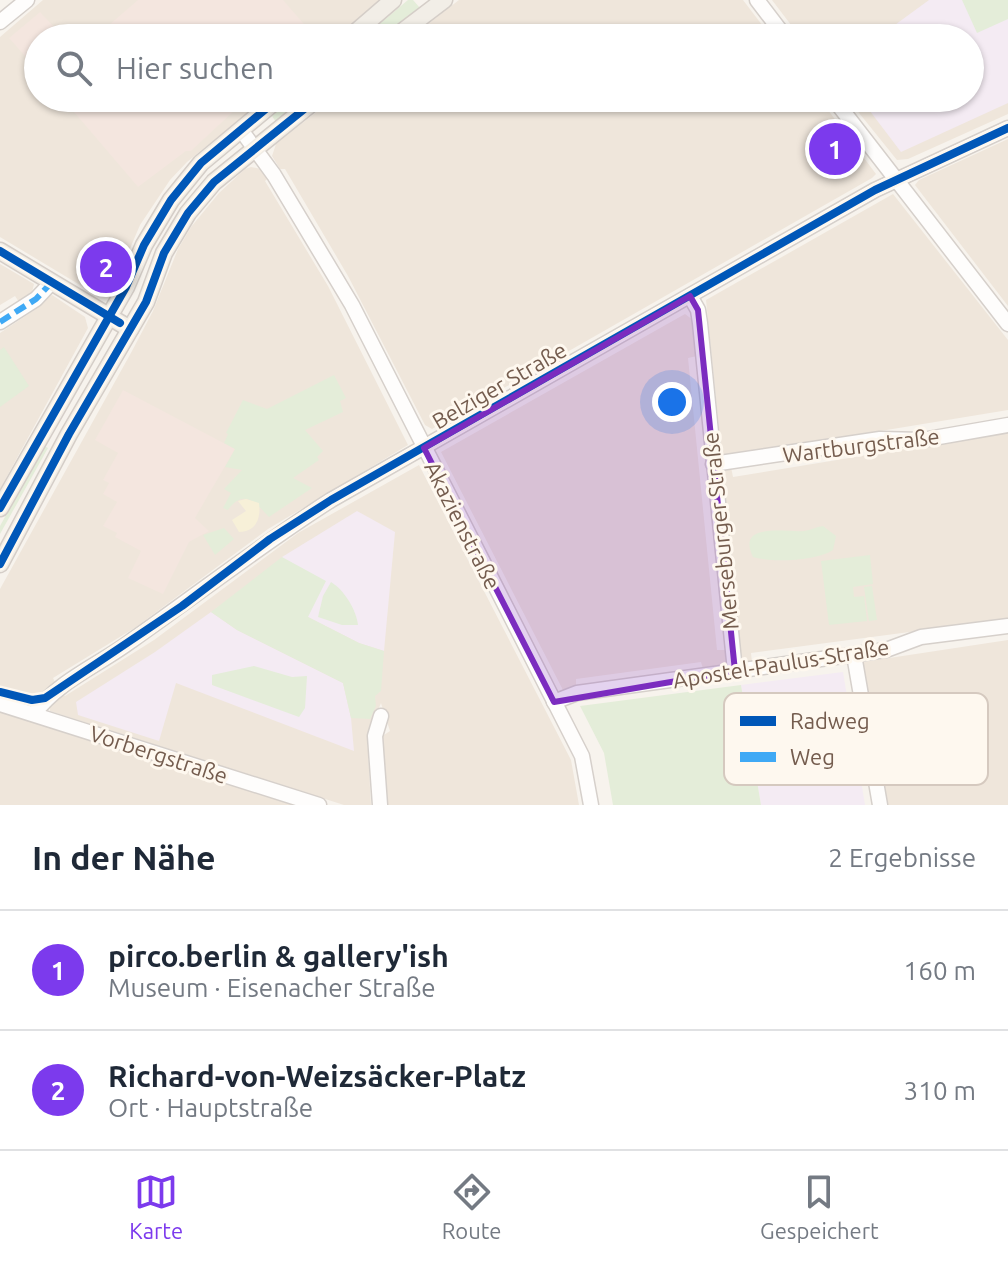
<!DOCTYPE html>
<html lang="de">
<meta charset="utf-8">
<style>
:root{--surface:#fff;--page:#f6f6f7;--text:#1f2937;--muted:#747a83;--line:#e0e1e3;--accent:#7c3aed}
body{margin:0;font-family:Ubuntu,sans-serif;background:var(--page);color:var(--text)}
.you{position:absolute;left:672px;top:402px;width:28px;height:28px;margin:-20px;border:6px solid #fff;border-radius:50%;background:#1a73e8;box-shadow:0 0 0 12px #1a73e833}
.badge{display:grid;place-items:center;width:52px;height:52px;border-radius:50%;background:var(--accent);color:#fff;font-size:26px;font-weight:700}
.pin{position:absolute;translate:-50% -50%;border:4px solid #fff;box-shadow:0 2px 8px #0006}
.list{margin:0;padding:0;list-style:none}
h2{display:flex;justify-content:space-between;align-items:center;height:104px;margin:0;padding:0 32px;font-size:34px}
h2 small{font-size:26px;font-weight:400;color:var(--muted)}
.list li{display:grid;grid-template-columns:52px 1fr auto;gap:24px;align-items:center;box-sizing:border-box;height:120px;padding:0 32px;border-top:2px solid var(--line)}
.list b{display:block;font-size:30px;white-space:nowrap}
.list p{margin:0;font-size:26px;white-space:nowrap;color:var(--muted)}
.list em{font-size:26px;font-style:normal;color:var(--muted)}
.icon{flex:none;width:44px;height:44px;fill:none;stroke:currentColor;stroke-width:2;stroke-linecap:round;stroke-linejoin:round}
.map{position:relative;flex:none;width:1008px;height:805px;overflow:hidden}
.search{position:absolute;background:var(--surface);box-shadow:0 2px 6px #0004;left:24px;right:24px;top:24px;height:88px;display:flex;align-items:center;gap:20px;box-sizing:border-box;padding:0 28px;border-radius:44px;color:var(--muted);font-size:30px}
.sheet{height:344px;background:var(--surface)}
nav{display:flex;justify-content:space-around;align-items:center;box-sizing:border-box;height:112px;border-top:2px solid var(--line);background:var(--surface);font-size:22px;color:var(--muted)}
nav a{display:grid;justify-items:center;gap:4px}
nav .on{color:var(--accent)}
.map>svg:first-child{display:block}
</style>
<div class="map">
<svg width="1008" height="805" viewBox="0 0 1008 805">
<rect width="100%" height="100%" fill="#f7f3ed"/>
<!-- residential -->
<g fill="#efe6db">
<polygon points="43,0 381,0 336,38 38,38 38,98 266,98 187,162 170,180 140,225 114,286 100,293 90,291 0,237 0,37"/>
<polygon points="459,0 743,0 772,38 410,38"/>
<polygon points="772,0 1008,0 1008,114 908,159 897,160 847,98 970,98 970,38 801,38"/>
<polygon points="334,98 819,98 876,174 872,178 432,429 425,425 348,276 285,169 280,169 272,156 276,144"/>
<polygon points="1008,139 1008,306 915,185 919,180"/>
<polygon points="251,167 261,169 268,178 265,181 328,286 408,445 268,529 136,627 53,678 56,684 40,697 0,689 0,589 132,351 153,311 178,249 191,227 219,193 245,169"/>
<polygon points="893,194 1008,340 1008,410 722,457 706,300"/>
<polygon points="0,264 34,284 31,296 19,302 15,296 0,305"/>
<polygon points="52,295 85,317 88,328 0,489 0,333 36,309 35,305"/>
<polygon points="685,314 693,320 697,356 688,358 717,650 726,650 727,665 703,669 701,662 576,679 576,688 563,690 441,452"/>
<polygon points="1008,432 1008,619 751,653 752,662 741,663 722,473 725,469 731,467 733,477"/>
<polygon points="419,465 571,760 579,805 387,805 381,737 390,731 381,703 367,736 371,805 344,805 50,711 50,705 62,694 65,696 154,640 298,533"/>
<polygon points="1008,640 1008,805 887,805 863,662"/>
<polygon points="0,711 98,742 295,805 0,805"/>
</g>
<!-- commercial -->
<g fill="#f4e6df">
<polygon points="138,0 283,0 316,38 94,38"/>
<polygon points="40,12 65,38 38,38 38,71 9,38"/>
<polygon points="62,98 248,98 191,151 186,151 138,187"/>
<polygon points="123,390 235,449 195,518 209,531 189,542 163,594 128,578 141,551 115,537 117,533 103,526 117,502 103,494 109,483 103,480 118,453 95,440"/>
</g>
<!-- education -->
<g fill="#f4ebf3">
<polygon points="929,0 1008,0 1008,103 901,152 860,98 970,98 970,38 877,38"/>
<polygon points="357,511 395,532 384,651 359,643 308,617 282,557"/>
<polygon points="211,612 237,630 343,683 351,718 354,751 176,683 159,741 78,715 76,702 155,652"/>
<polygon points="843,672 865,805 761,805 741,685"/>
</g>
<!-- green -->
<g fill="#e4edd9">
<polygon points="408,0 413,0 420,8 382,38 363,38"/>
<polygon points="962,0 1008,0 1008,19 977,33"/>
<polygon points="292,98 306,98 276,122 272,116"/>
<polygon points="4,347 29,386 0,407 0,350"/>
<path d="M334,375l12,23 -6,3 3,11 -38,18 18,21 -6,6 2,3 -26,18 19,10 -43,29c-13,-14 -25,-29 -41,-7l-5,-2 8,-15 -7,-4 18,-19 -17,-3 10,-18 -11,-6 4,-9 -2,-1 17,-33 24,9z"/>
<polygon points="44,446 48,448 0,534 0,526"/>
<path d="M823,526l13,10 -3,14c-16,11 -62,13 -80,7 -18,-36 36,-24 51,-26 7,-1 12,-4 19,-5z"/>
<polygon points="224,528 234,539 215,555 203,535"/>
<polygon points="870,555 873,584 853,587 854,597 864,596 867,621 829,625 821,561"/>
<polygon points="282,557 326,581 308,617 359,643 384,651 381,691 375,696 376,706 370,719 351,718 343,683 237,630 211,612"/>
<path d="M331,582c13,8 25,27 27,43h-16l-24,-8 5,-21z"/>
<polygon points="872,586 877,620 869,621 864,587"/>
<polygon points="254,666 292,677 307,676 305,708 299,717 212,685 212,675"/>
<polygon points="741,685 761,805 613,805 604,753 580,706"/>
</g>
<!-- sand -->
<path fill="#f7f0d8" d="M246,499l13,4c2,14 -2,29 -20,29l-7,-12 14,-9 -8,-10z"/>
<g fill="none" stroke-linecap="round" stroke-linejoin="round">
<defs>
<g id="minor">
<polyline points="757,0 786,38"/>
<polyline points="0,22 27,0"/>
<polyline points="833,98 1008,324"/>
<polyline points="241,130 274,175 352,305 582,756 591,805"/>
<polyline points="690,296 698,310 700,323 735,671"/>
<polyline points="0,322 36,299 52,282"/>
<polyline points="713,464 880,439 922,440 1008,425"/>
<polyline points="854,655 880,805"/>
<polyline points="554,702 577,693 886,650 921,637 1008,626"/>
<polyline points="0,704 319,805"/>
<path d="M34,714c24,-33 65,-49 97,-73 67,-47 131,-97 200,-141l544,-310 133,-62"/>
<polyline points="380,805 375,736 381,716"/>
</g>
<g id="major">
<polyline points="349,38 393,0"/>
<polyline points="394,38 444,0"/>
<polyline points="0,251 130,329"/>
<polyline points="0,508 126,287 144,245 171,200 201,163 279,98"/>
<polyline points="0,564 69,434 146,302 164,253 188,213 214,182 318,98"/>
</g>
</defs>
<!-- minor casing -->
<use href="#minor" stroke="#d6d0cb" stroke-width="17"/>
<!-- major casing -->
<use href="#major" stroke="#d5cec8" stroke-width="19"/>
<!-- minor -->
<use href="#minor" stroke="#fefdfc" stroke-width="14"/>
<!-- major -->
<use href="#major" stroke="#f2eee7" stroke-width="16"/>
<!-- quiet -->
<polyline stroke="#3fa9f5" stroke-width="6" stroke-dasharray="12 6" stroke-linecap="butt" points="0,322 36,299 52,282"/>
<defs>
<g id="cycleway">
<polyline points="0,251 120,323"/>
<polyline points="0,508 126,287 144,245 171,200 201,163 279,98"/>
<polyline points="0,564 69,434 146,302 164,253 188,213 214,182 318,98"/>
<polyline points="0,692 32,700 45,698 182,606 270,539 331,500 875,190 1008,128"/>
</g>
</defs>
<!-- cycleway casing -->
<use href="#cycleway" stroke="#fef8ef" stroke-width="13"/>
<!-- cycleway -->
<use href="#cycleway" stroke="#0057b8" stroke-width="8"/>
</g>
<!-- marked area -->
<path fill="#7b2cbf" fill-opacity="0.2" stroke="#7b2cbf" stroke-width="6" stroke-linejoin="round" d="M690,296l8,14 37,361 -181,31 -130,-254z"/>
<g text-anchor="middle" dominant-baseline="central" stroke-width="6" stroke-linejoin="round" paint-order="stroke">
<!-- street labels -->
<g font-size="22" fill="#745c4e" stroke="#fef8ef">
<text transform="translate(499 385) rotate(-30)">Belziger Straße</text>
<text transform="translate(861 445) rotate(-7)">Wartburgstraße</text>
<text transform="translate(463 525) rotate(63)">Akazienstraße</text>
<text transform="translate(720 531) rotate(-96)">Merseburger Straße</text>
<text transform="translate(781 663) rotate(-9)">Apostel-Paulus-Straße</text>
<text transform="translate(159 754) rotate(18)">Vorbergstraße</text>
</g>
</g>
<!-- legend -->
<rect x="724" y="693" width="264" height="92" rx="12" fill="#fef8ef" stroke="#d5c9bf" stroke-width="2"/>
<rect x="740" y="716" width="36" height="10" fill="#0057b8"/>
<rect x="740" y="752" width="36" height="10" fill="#3fa9f5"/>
<g font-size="22" fill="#745c4e">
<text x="790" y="729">Radweg</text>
<text x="790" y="765">Weg</text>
</g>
</svg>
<div class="you"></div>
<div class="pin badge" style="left:835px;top:149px">1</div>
<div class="pin badge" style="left:106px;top:267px">2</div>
<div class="search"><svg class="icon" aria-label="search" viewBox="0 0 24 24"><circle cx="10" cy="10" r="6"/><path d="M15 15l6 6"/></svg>Hier suchen</div>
</div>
<section class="sheet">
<h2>In der Nähe<small>2 Ergebnisse</small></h2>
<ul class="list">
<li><span class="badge">1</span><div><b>pirco.berlin &amp; gallery'ish</b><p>Museum · Eisenacher Straße</p></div><em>160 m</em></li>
<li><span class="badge">2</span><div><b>Richard-von-Weizsäcker-Platz</b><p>Ort · Hauptstraße</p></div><em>310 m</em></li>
</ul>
</section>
<nav>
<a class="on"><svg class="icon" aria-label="map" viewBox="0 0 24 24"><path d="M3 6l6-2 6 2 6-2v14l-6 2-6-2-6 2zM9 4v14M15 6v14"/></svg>Karte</a>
<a><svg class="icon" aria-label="directions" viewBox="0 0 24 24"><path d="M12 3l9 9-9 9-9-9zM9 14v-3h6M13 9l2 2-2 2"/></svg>Route</a>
<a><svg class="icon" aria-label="saved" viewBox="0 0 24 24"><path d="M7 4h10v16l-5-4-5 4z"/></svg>Gespeichert</a>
</nav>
